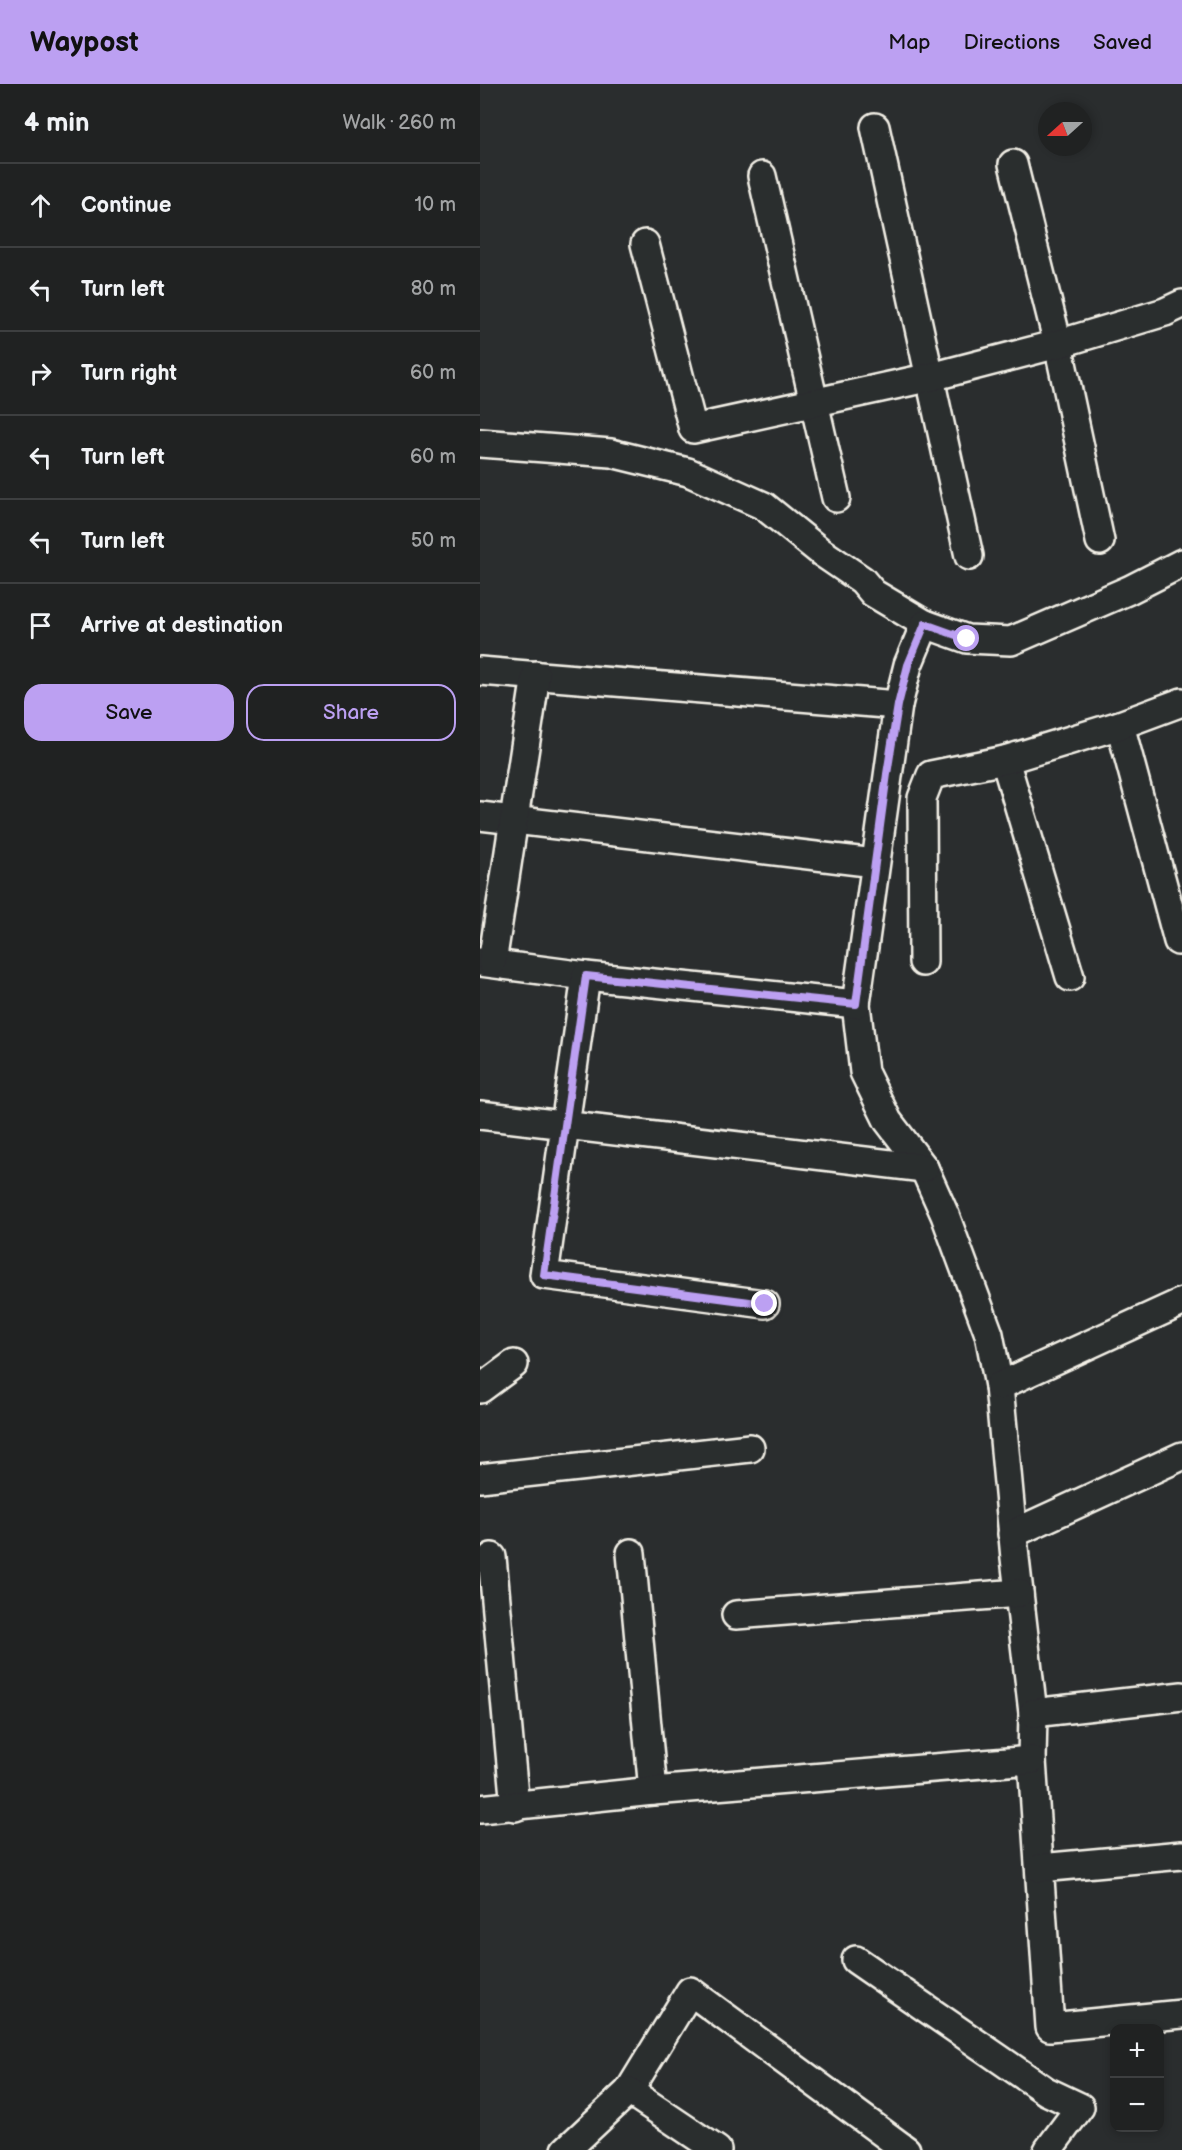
<!DOCTYPE html>
<meta charset="utf-8">
<style>
:root{--surface:#202222;--page:#2d2f2f;--text:#f1f3f6;--muted:#a2a4a5;--line:#3d3f40;--accent:#bca0f2}
body{margin:0;font-family:"Balsamiq Sans",sans-serif;background:var(--page);color:var(--text)}
.controls{position:absolute;right:18px;bottom:18px;display:grid;overflow:hidden;border-radius:12px;box-shadow:0 3px 9px #0003}
.controls button{width:54px;height:54px;display:grid;place-items:center;padding:0;border:0;border-bottom:2px solid var(--line);background:var(--surface);color:var(--text);font:30px sans-serif}
.compass{position:absolute;left:558px;top:18px;width:54px;height:54px;border-radius:50%;background:var(--surface);box-shadow:0 3px 9px #0003;rotate:249deg}
.stop{position:absolute;width:18px;height:18px;margin:-14px;border:4px solid #bca0f2;border-radius:50%;background:#fff}
.stop.end{background:#bca0f2;border-color:#fff;box-shadow:0 2px 6px #0008}
.list{margin:0;padding:0;list-style:none}
h2{display:flex;justify-content:space-between;align-items:center;height:78px;margin:0;padding:0 24px;font-size:26px}
h2 small{font-size:20px;font-weight:400;color:var(--muted)}
.list li{display:grid;grid-template-columns:39px 1fr auto;gap:18px;align-items:center;box-sizing:border-box;height:84px;padding:0 24px;border-top:2px solid var(--line)}
.list b{display:block;font-size:22px;white-space:nowrap}
.list em{font-size:20px;font-style:normal;color:var(--muted)}
.actions{display:flex;gap:12px;padding:18px 24px}
.actions a{flex:1;padding:14px 0;border:2px solid var(--accent);border-radius:18px;text-align:center;font-size:21px;color:var(--accent)}
.actions .main{background:var(--accent);color:#111}
.icon{flex:none;width:33px;height:33px;fill:none;stroke:currentColor;stroke-width:2;stroke-linecap:round;stroke-linejoin:round}
.map{position:relative;flex:none;width:702px;height:2066px;overflow:hidden}
header{display:flex;align-items:center;gap:36px;box-sizing:border-box;height:84px;padding:0 30px;background:var(--accent);color:#111}
header strong{font-size:28px}
nav{display:flex;gap:33px;margin-inline-start:auto;font-size:21px}
main{display:flex}
aside{flex:1;background:var(--surface)}
.map>svg:first-child{display:block}
</style>
<header>
<strong>Waypost</strong>
<nav><a>Map</a><a>Directions</a><a>Saved</a></nav>
</header>
<main>
<aside>
<h2>4 min<small>Walk · 260 m</small></h2>
<ul class="list">
<li><svg class="icon" aria-label="ahead" viewBox="0 0 24 24"><path d="M12 20V5M6 11l6-6 6 6"/></svg><div><b>Continue</b></div><em>10 m</em></li>
<li><svg class="icon" aria-label="left" viewBox="0 0 24 24"><path d="M17 20v-9H6M10 6l-5 5 5 5"/></svg><div><b>Turn left</b></div><em>80 m</em></li>
<li><svg class="icon" aria-label="right" viewBox="0 0 24 24"><path d="M7 20v-9h11M14 6l5 5-5 5"/></svg><div><b>Turn right</b></div><em>60 m</em></li>
<li><svg class="icon" aria-label="left" viewBox="0 0 24 24"><path d="M17 20v-9H6M10 6l-5 5 5 5"/></svg><div><b>Turn left</b></div><em>60 m</em></li>
<li><svg class="icon" aria-label="left" viewBox="0 0 24 24"><path d="M17 20v-9H6M10 6l-5 5 5 5"/></svg><div><b>Turn left</b></div><em>50 m</em></li>
<li><svg class="icon" aria-label="arrive" viewBox="0 0 24 24"><path d="M6 21V4h12l-3 4 3 4H6"/></svg><div><b>Arrive at destination</b></div></li>
</ul>
<div class="actions"><a class="main">Save</a><a>Share</a></div>
</aside>
<div class="map">
<svg width="702" height="2066" viewBox="0 0 702 2066">
<rect width="100%" height="100%" fill="#2a2d2e"/>
<filter id="ink" filterUnits="userSpaceOnUse"><feTurbulence type="fractalNoise" baseFrequency=".0167" numOctaves="2"/><feDisplacementMap in="SourceGraphic" scale="12" xChannelSelector="R" yChannelSelector="G"/><feConvolveMatrix kernelMatrix="1 2 1 2 8 2 1 2 1" color-interpolation-filters="sRGB"/></filter>
<g filter="url(#ink)">
<g fill="none" stroke-linecap="round" stroke-linejoin="round">
<defs>
<g id="street">
<polyline points="395,43 489,472"/>
<polyline points="533,80 578,260 620,457"/>
<polyline points="282,92 356,414"/>
<polyline points="165,160 213,345 451,293 578,260 685,228 702,220"/>
<polyline points="0,359 131,369 208,388 284,422 341,468 382,496 393,509 445,540 487,555 531,557 649,506 702,479"/>
<polyline points="445,540 428,581 418,621 376,920 384,988 408,1037 444,1084 465,1131 509,1250 519,1302 535,1474 553,1629 552,1676 570,1943 702,1930"/>
<polyline points="0,587 418,621"/>
<polyline points="640,641 698,857"/>
<polyline points="525,676 590,893"/>
<polyline points="0,732 395,779"/>
<polyline points="0,878 106,892 376,920"/>
<polyline points="443,878 442,714 451,691 525,676 640,641 702,618"/>
<polyline points="12,879 56,591"/>
<polyline points="106,892 64,1191 285,1220"/>
<polyline points="0,1031 444,1084"/>
<polyline points="519,1302 702,1218"/>
<polyline points="0,1305 34,1280"/>
<polyline points="0,1394 270,1364"/>
<polyline points="532,1450 702,1372"/>
<polyline points="151,1469 173,1707"/>
<polyline points="12,1473 35,1723"/>
<polyline points="256,1531 539,1509"/>
<polyline points="553,1629 702,1612"/>
<polyline points="0,1725 173,1707 552,1676"/>
<polyline points="560,1784 702,1771"/>
<polyline points="376,1876 566,2007 600,2023 568,2066"/>
<polyline points="149,2007 210,1907 426,2066"/>
<polyline points="86,2066 149,2007 237,2066"/>
</g>
</defs>
<!-- street casing -->
<use href="#street" stroke="#f4f1e8" stroke-width="32"/>
<!-- street -->
<use href="#street" stroke="#2a2d2e" stroke-width="27"/>
</g>
</g>
<g fill="none" stroke-linecap="round" stroke-linejoin="round" filter="url(#ink)">
<!-- route -->
<polyline stroke="#bca0f2" stroke-width="8" points="285,1220 64,1191 106,892 376,920 407,690 418,621 428,581 445,540 487,555"/>
</g>
</svg>
<div class="controls">
<button>+</button>
<button>−</button>
</div>
<svg class="compass" viewBox="-18 -18 36 36"><path d="M0-13l5 13h-10z" fill="#e53935"/><path d="M0 13l5-13h-10z" fill="#a2a4a5"/></svg>
<div class="stop" style="left:487px;top:555px"></div>
<div class="stop end" style="left:285px;top:1220px"></div>
</div>
</main>
